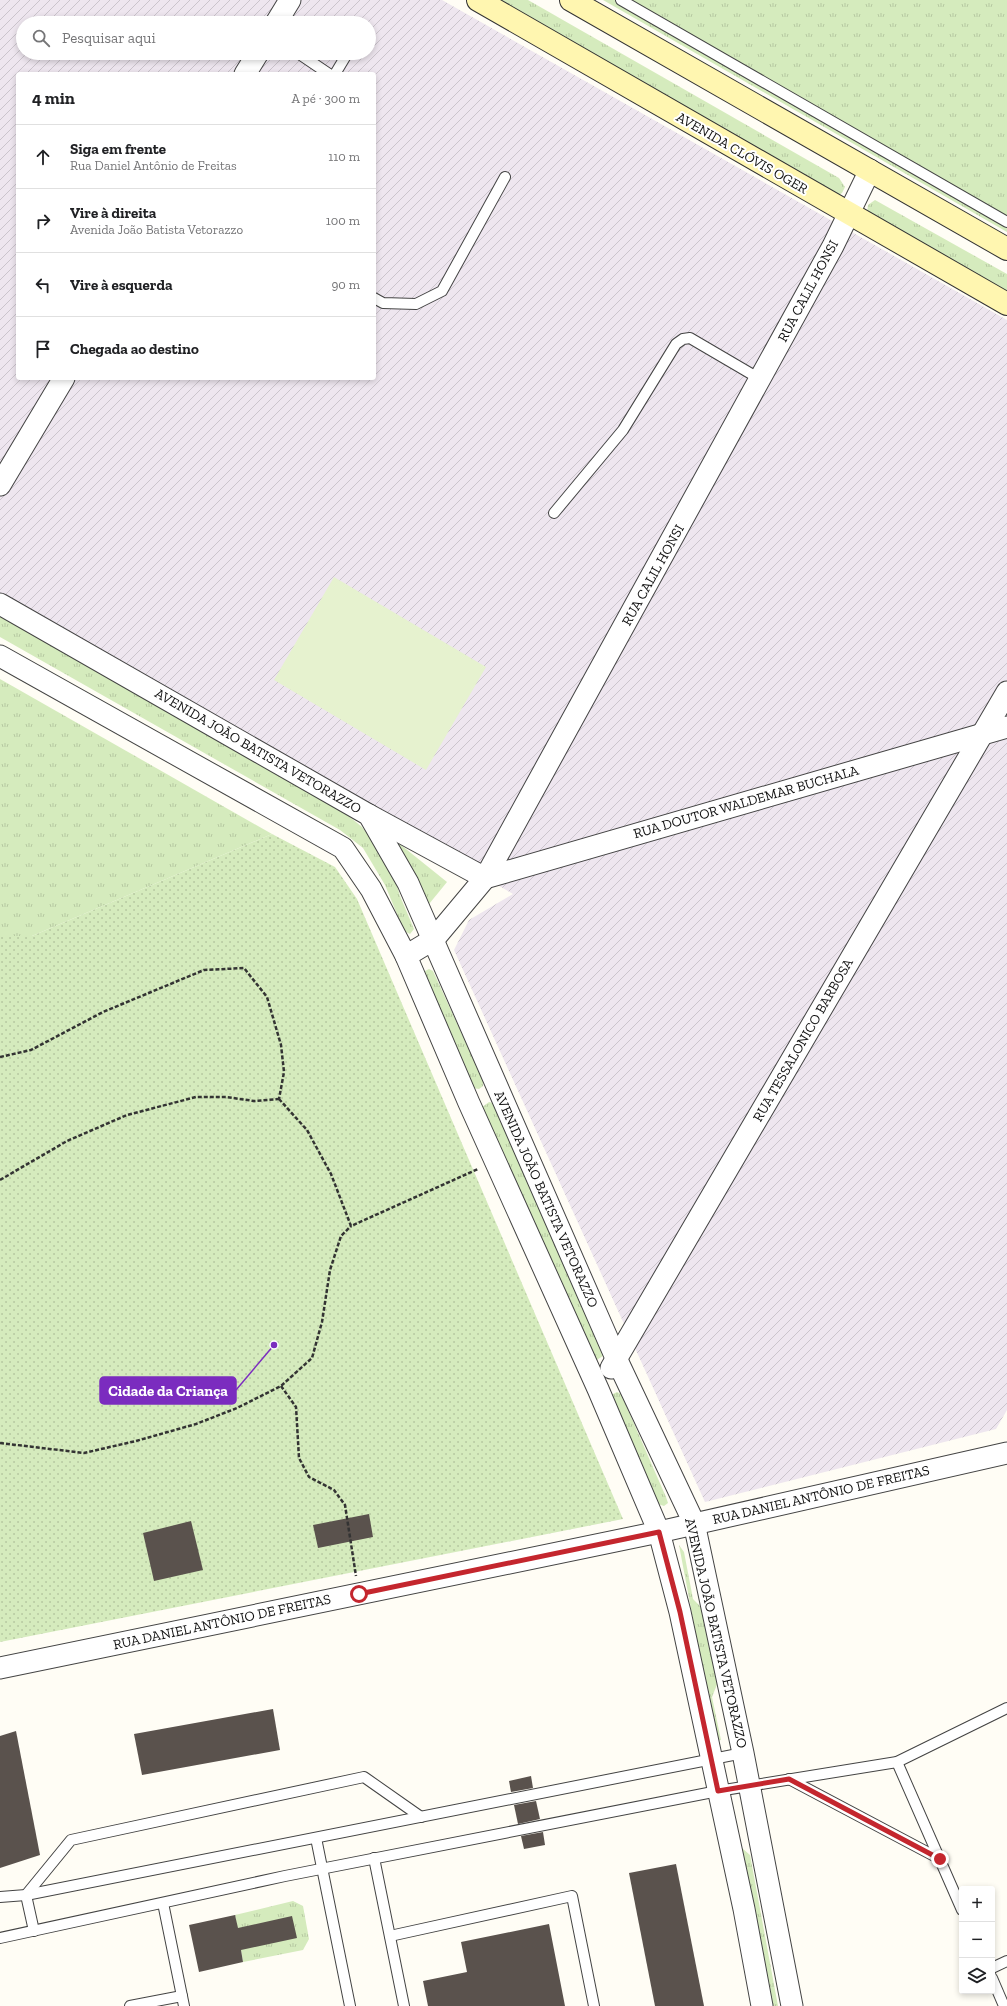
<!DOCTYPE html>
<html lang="pt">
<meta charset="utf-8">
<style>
:root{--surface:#fff;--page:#f6f6f6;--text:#202124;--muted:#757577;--line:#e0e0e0}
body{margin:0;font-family:"Zilla Slab",serif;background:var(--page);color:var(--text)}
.controls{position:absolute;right:12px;bottom:12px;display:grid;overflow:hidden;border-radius:4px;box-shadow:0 2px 6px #0003}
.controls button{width:36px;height:36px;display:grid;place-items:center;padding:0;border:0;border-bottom:1px solid var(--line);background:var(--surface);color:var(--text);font:20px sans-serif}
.stop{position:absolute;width:12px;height:12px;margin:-9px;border:3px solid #c4262e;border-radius:50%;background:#fff}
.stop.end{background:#c4262e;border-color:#fff;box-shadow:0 1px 4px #0008}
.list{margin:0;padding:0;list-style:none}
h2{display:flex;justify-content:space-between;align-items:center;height:52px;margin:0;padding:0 16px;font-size:17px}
h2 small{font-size:13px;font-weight:400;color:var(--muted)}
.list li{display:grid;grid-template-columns:26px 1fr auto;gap:12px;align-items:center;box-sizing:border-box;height:64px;padding:0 16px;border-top:1px solid var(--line)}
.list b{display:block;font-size:15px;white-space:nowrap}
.list p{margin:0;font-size:13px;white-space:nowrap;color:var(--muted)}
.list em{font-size:13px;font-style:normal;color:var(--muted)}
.icon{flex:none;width:22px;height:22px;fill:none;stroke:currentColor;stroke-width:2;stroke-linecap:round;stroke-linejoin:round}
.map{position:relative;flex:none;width:1007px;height:2006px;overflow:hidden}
.search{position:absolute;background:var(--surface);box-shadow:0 2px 6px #0003;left:16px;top:16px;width:360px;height:44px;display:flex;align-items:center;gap:10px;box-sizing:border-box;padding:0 14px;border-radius:22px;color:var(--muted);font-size:15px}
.panel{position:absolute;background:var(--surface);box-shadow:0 2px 6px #0003;left:16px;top:72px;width:360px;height:308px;border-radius:4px}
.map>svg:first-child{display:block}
</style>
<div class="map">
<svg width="1007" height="2006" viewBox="0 0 1007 2006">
<defs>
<pattern id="industrial-furrows" width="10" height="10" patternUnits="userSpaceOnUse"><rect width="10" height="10" fill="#eee6ef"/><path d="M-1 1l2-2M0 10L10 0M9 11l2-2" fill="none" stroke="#cbc4cc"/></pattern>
<pattern id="grass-tufts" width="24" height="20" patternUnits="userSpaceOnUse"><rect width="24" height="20" fill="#d5ebbd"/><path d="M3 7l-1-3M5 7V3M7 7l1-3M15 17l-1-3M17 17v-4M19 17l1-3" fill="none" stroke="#b6c8a1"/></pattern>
<pattern id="park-dots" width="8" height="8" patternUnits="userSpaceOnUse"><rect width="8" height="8" fill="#d5ebbd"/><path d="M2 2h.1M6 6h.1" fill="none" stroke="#b6c8a1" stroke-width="1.8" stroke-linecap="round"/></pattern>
</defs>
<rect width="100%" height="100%" fill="#fffdf5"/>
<!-- industrial -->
<path fill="url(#industrial-furrows)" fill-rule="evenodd" d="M0,0h442l565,320v1090l-11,19 -291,73 -251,-552 15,-30 44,-26 -513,-301zM23,23h346v30h-346zM18,74h356v304h-356z"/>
<!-- grass -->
<g fill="url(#grass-tufts)">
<polygon points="492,0 528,0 839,178 845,187 842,193 835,198"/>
<polygon points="603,0 1007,0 1007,232"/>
<polygon points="875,200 1007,274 1007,295 867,212 868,205"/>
<polygon points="0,614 339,808 362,827 375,844 395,879 400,896 414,929 410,934 404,931 385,885 363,848 340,830 0,637"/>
<polygon points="0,679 272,834 32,936 0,936"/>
<polygon points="386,833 447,882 425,909"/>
<polygon points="429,969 433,971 483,1080 483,1086 479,1089 473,1088 422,976 425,971"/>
<polygon points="489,1102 493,1103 603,1351 603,1356 595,1361 481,1108"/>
<polygon points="617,1392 621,1394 666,1497 668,1503 664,1506 658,1504 611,1395"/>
<polygon points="679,1545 684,1552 693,1599 705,1611 718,1682 712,1697 721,1740 716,1741"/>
<polygon points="733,1806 742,1848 750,1855 778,2006 766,2006 728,1808"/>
<polygon points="293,1901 303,1906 309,1939 303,1950 243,1962 235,1915"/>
</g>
<!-- park -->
<polygon fill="url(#park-dots)" points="272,834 335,867 357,899 623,1519 0,1642 0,936 32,936"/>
<!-- pitch -->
<polygon fill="#e6f2cf" points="334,577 486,667 426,770 274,680"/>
<!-- building -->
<g fill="#5a524d">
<polygon points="369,1514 373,1537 318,1548 313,1525"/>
<polygon points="191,1521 203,1570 154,1581 143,1533"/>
<polygon points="273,1709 280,1750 142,1775 134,1734"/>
<polygon points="16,1731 40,1855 0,1868 0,1736"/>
<polygon points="531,1776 533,1788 511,1792 509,1781"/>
<polygon points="536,1801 540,1819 518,1824 514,1805"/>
<polygon points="543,1832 545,1845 524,1849 521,1836"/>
<polygon points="676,1864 704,2006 655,2006 629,1873"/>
<polygon points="235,1915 238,1928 292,1916 297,1938 241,1950 243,1962 199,1972 189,1925"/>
<polygon points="549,1924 565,2006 428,2006 423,1981 467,1972 461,1942"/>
</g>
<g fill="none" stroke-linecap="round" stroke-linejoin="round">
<defs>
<g id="service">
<polyline points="621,0 1007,222"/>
<polyline points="298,53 329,74"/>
<polyline points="335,74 347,54"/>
<polyline points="374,298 383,303 416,304 442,291 505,177"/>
<polyline points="554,513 623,430 676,344 683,339 690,338 760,379"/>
<polyline points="897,1762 962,1910"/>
<polyline points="789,1779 940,1859"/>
<polyline points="316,1838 350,2006"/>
<polyline points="374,1858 404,2006"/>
<polyline points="0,1897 26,1895 743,1753"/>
<polyline points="163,1903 184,2006"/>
<polyline points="34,1931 26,1895 71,1840 364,1777 421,1817"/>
<polyline points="390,1936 572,1896 594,2006"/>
<polyline points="0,1938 285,1876 718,1791 897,1762 1007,1708"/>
<polyline points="992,1968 1007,1961"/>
<polyline points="992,1978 1004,2006"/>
<polyline points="130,2006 182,1996"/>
</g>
<g id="minor">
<polyline points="276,23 290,0"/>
<polyline points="245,74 258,53"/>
<polyline points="0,485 64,378"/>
<polyline points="0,604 369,815 408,883 616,1358 694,1523 743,1753 792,2006"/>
<polyline points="0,656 343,848 371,889 406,956 469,1103 598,1389 659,1532 680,1612 744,1909 762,2006"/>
<polyline points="369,815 485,878 1007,727"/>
<polyline points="406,956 434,939 485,878 833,246 870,170"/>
<polyline points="611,1368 1007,692"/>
<polyline points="0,1668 659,1532 1007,1453"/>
</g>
<g id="secondary">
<polyline points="478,0 1007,304"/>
<polyline points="571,0 1007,249"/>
</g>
</defs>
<!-- service casing -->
<use href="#service" stroke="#444" stroke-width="12"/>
<!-- minor casing -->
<use href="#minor" stroke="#444" stroke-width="23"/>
<!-- secondary casing -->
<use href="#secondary" stroke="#333" stroke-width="24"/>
<!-- path -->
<g stroke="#333" stroke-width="2.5" stroke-dasharray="4 2" stroke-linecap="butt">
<polyline points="0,1057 31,1050 103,1012 204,970 244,968 267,997 281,1045 284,1072 279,1099"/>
<polyline points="279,1099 307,1130 331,1174 351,1226 478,1169"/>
<polyline points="0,1180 67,1141 127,1115 196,1097 226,1097 254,1101 279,1099"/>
<polyline points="281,1386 296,1407 299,1458 309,1477 334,1490 345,1505 356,1576"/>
<polyline points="0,1443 84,1453 136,1441 196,1424 237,1408 281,1386 312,1358 322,1322 330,1270 341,1236 351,1226"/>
</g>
<!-- service -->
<use href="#service" stroke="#fff" stroke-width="10"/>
<!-- minor -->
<use href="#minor" stroke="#fff" stroke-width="21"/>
<!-- secondary -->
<use href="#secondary" stroke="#fff6b0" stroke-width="22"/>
</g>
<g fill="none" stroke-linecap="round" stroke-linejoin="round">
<!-- route -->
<polyline stroke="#c4262e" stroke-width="5" points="359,1594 659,1532 680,1612 718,1791 789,1779 940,1859"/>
</g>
<g text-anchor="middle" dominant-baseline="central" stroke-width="4" stroke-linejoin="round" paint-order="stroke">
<!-- street labels -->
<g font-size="14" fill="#111" stroke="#fff">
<text transform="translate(742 153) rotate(30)">AVENIDA CLÓVIS OGER</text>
<text transform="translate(808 291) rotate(-62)">RUA CALIL HONSI</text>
<text transform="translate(653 575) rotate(-61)">RUA CALIL HONSI</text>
<text transform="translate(258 751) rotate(30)">AVENIDA JOÃO BATISTA VETORAZZO</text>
<text transform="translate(746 802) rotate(-16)">RUA DOUTOR WALDEMAR BUCHALA</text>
<text transform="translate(803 1040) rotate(-60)">RUA TESSALONICO BARBOSA</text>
<text transform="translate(546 1199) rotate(66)">AVENIDA JOÃO BATISTA VETORAZZO</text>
<text transform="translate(821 1495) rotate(-13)">RUA DANIEL ANTÔNIO DE FREITAS</text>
<text transform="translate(222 1622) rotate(-12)">RUA DANIEL ANTÔNIO DE FREITAS</text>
<text transform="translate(716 1633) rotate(77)">AVENIDA JOÃO BATISTA VETORAZZO</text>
</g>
</g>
<!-- callouts -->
<path fill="none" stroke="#7b2cbf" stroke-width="1.5" d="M274 1345L236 1390"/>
<circle fill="#7b2cbf" stroke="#fff" stroke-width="1.5" cx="274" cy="1345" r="4"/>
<rect fill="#7b2cbf" stroke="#7b2cbf" stroke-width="1.5" x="100" y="1377" width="136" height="27" rx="4"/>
<g font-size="15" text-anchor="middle" font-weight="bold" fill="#fff">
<text x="168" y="1396">Cidade da Criança</text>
</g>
</svg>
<div class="controls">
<button>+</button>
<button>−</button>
<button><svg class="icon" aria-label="layers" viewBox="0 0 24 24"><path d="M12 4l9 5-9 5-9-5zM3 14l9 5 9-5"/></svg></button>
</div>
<div class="stop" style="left:359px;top:1594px"></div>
<div class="stop end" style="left:940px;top:1859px"></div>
<div class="search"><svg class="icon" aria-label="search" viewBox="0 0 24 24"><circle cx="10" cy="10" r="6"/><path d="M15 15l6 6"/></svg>Pesquisar aqui</div>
<section class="panel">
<h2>4 min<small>A pé · 300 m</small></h2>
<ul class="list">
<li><svg class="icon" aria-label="ahead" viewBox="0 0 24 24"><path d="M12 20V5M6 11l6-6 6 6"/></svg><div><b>Siga em frente</b><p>Rua Daniel Antônio de Freitas</p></div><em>110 m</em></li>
<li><svg class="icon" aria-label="right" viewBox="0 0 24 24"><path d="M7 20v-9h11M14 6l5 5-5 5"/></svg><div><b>Vire à direita</b><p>Avenida João Batista Vetorazzo</p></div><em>100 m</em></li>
<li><svg class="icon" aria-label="left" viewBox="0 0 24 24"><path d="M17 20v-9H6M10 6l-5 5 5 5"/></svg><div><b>Vire à esquerda</b></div><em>90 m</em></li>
<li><svg class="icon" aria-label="arrive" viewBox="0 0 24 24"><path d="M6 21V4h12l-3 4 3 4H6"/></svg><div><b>Chegada ao destino</b></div></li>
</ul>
</section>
</div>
